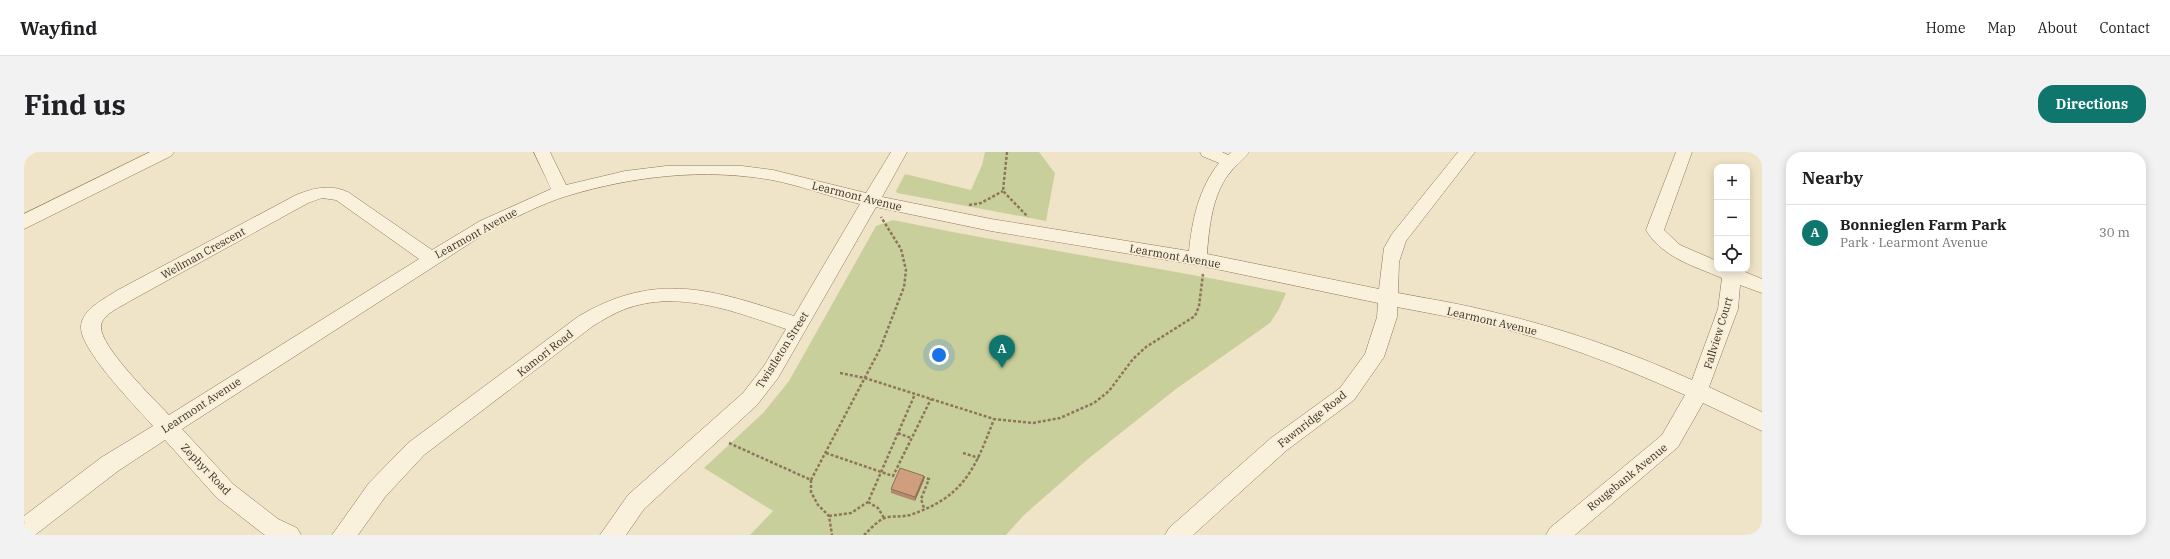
<!DOCTYPE html>
<meta charset="utf-8">
<style>
:root{--surface:#fff;--page:#f2f2f2;--text:#202124;--muted:#757577;--line:#e0e0e0;--accent:#0f766e}
body{margin:0;font-family:"IBM Plex Serif",serif;background:var(--page);color:var(--text)}
.controls{position:absolute;right:12px;top:12px;display:grid;overflow:hidden;border-radius:8px;box-shadow:0 2px 10px #0003}
.controls button{width:36px;height:36px;display:grid;place-items:center;padding:0;border:0;border-bottom:1px solid var(--line);background:var(--surface);color:var(--text);font:20px sans-serif}
.you{position:absolute;left:915px;top:203px;width:14px;height:14px;margin:-10px;border:3px solid #fff;border-radius:50%;background:#1a73e8;box-shadow:0 0 0 6px #1a73e833}
.badge{display:grid;place-items:center;width:26px;height:26px;border-radius:50%;background:var(--accent);color:#fff;font-size:13px;font-weight:700}
.pin{position:absolute;translate:-50% -33px;filter:drop-shadow(0 1px 2px #0008)}
.pin::after{content:'';position:absolute;top:21px;width:14px;height:12px;background:inherit;clip-path:polygon(0 0,100% 0,50% 100%)}
.list{margin:0;padding:0;list-style:none}
h2{display:flex;justify-content:space-between;align-items:center;height:52px;margin:0;padding:0 16px;font-size:17px}
h2 small{font-size:13px;font-weight:400;color:var(--muted)}
.list li{display:grid;grid-template-columns:26px 1fr auto;gap:12px;align-items:center;box-sizing:border-box;height:56px;padding:0 16px;border-top:1px solid var(--line)}
.list b{display:block;font-size:15px;white-space:nowrap}
.list p{margin:0;font-size:13px;white-space:nowrap;color:var(--muted)}
.list em{font-size:13px;font-style:normal;color:var(--muted)}
.icon{flex:none;width:22px;height:22px;fill:none;stroke:currentColor;stroke-width:2;stroke-linecap:round;stroke-linejoin:round}
.map{position:relative;flex:none;width:1738px;height:383px;overflow:hidden;border-radius:16px}
header{display:flex;align-items:center;gap:24px;box-sizing:border-box;height:56px;padding:0 20px;background:var(--surface);border-bottom:1px solid var(--line)}
header strong{font-size:19px}
nav{display:flex;gap:22px;margin-inline-start:auto;font-size:14px}
.intro{display:flex;align-items:center;justify-content:space-between;box-sizing:border-box;height:96px;padding:0 24px}
h1{margin:0;font-size:28px}
.button{padding:10px 18px;border-radius:16px;background:var(--accent);color:#fff;font-size:14px;font-weight:700}
main{display:flex;gap:24px;padding:0 24px}
aside{flex:1;background:var(--surface);border-radius:16px;box-shadow:0 2px 10px #0003}
.map>svg:first-child{display:block}
</style>
<header>
<strong>Wayfind</strong>
<nav><a>Home</a><a>Map</a><a>About</a><a>Contact</a></nav>
</header>
<div class="intro"><h1>Find us</h1><a class="button">Directions</a></div>
<main>
<div class="map">
<svg width="1738" height="383" viewBox="0 0 1738 383">
<rect width="100%" height="100%" fill="#f0e4c8"/>
<!-- green -->
<g fill="#c9cf9b">
<polygon points="961,0 1015,0 1031,21 1022,69 873,41 872,39 881,22 947,38 958,13"/>
<path d="M869,68c130,27 262,46 393,73l-7,16 -9,14 -94,66 -88,70 -64,56 -18,20h-256l23,-24 -69,-43 60,-56 25,-31 87,-155z"/>
</g>
<g fill="none" stroke-linecap="round" stroke-linejoin="round">
<defs>
<path id="minor" d="M510,0h16l16,33 59,-14 41,-5h76l31,4 93,23 25,-41h16l-25,45 109,22 198,32c3,-31 10,-63 30,-88l-17,-7 -2,-4h22l6,3 3,-3h18c-5,8 -15,14 -21,23 -16,22 -19,53 -21,79l172,35 5,-41 8,-14 66,-82h17l-69,89 -7,21 -1,31c32,6 64,11 95,19 68,16 135,39 199,68l26,-71 4,-31c-28,-12 -59,-20 -76,-48l30,-78h16l-28,78 16,15 37,16v8h21l24,10v14l-22,-8 -2,24 -29,78 53,25v19l-59,-28 -25,44 -103,88h-29l4,-7 112,-93 23,-40c-62,-28 -126,-53 -192,-69 -32,-7 -64,-13 -96,-19v10l-13,40 -30,43 -67,50 -94,85h-28l4,-7 102,-90 69,-50 25,-34 12,-37 1,-14 -181,-38 -206,-34 -115,-24 -98,171 -21,27 -113,104 -18,26h-26l28,-40 115,-102 21,-27 22,-37c-50,-17 -107,-40 -161,-20 -11,4 -22,11 -32,17l-169,129 -39,42 -27,38h-26l37,-52 39,-40 171,-127c79,-46 134,-26 215,0l66,-112c-29,-7 -58,-18 -88,-24 -68,-12 -139,-4 -205,16 -26,8 -50,21 -75,33l-310,200 51,55 45,35 19,9 4,7h-36l-3,-2 -45,-35 -52,-58 -47,31 -83,64h-11v-19l78,-59 51,-31c-16,-18 -73,-76 -72,-99 1,-18 22,-27 35,-36l180,-96c18,-7 33,-11 52,-3l84,58 48,-29 71,-32zM298,46l14,2 83,59 -250,156c-14,-15 -70,-69 -68,-89 1,-12 20,-19 29,-25l178,-98z"/>
<polygon id="tertiary" points="126,0 150,0 147,4 0,77 0,62"/>
</defs>
<!-- minor casing -->
<use href="#minor" stroke="#8d765c" stroke-width="1"/>
<!-- tertiary casing -->
<use href="#tertiary" stroke="#8d765c" stroke-width="1"/>
<!-- path -->
<g stroke="#8d765c" stroke-width="2.5" stroke-dasharray="3 2" stroke-linecap="butt">
<polyline points="983,0 979,39 1004,65"/>
<polyline points="945,53 957,51 979,39"/>
<polyline points="816,221 841,226 970,267 1009,271 1036,266 1070,251 1085,239 1109,207 1122,195 1171,164 1175,154 1179,122"/>
<polyline points="874,281 887,286"/>
<polyline points="705,291 787,328 787,340 794,353 805,364 808,383"/>
<polyline points="802,301 869,324 907,247"/>
<polyline points="939,301 955,306"/>
<polyline points="898,325 905,327 897,347 900,356"/>
<polyline points="787,328 856,197 880,135 882,118 877,97 857,65"/>
<polyline points="844,350 854,356 860,366"/>
<polyline points="805,364 827,361 844,350 891,242"/>
<path d="M840,383c7,-6 14,-16 24,-18 8,-1 14,0 22,-2 54,-18 65,-46 84,-96"/>
</g>
<!-- minor -->
<use href="#minor" fill="#faf1dc" fill-rule="evenodd"/>
<!-- tertiary -->
<use href="#tertiary" fill="#faf1dc" fill-rule="evenodd"/>
</g>
<!-- wall -->
<polygon fill="#b2896c" points="900,324 900,328 891,349 867,341 867,337"/>
<!-- shaded-wall -->
<polygon fill="#916f58" points="900,324 900,328 891,349 891,345"/>
<!-- building -->
<polygon fill="#cf9f7d" stroke="#916f58" points="876,316 900,324 891,345 867,337"/>
<g text-anchor="middle" dominant-baseline="central" stroke-width="3.5" stroke-linejoin="round" paint-order="stroke">
<!-- street labels -->
<g font-size="11" fill="#3d2e20" stroke="#f7eed8">
<text transform="translate(833 44) rotate(14)">Learmont Avenue</text>
<text transform="translate(452 81) rotate(-29)">Learmont Avenue</text>
<text transform="translate(179 101) rotate(-29)">Wellman Crescent</text>
<text transform="translate(1151 104) rotate(10)">Learmont Avenue</text>
<text transform="translate(1468 169) rotate(13)">Learmont Avenue</text>
<text transform="translate(1694 181) rotate(-73)">Fallview Court</text>
<text transform="translate(758 198) rotate(-58)">Twistleton Street</text>
<text transform="translate(521 201) rotate(-38)">Kamori Road</text>
<text transform="translate(177 253) rotate(-33)">Learmont Avenue</text>
<text transform="translate(1288 267) rotate(-38)">Fawnridge Road</text>
<text transform="translate(182 317) rotate(46)">Zephyr Road</text>
<text transform="translate(1603 325) rotate(-39)">Rougebank Avenue</text>
</g>
</g>
</svg>
<div class="controls">
<button>+</button>
<button>−</button>
<button><svg class="icon" aria-label="locate" viewBox="0 0 24 24"><circle cx="12" cy="12" r="6"/><path d="M12 2v4M12 18v4M2 12h4M18 12h4"/></svg></button>
</div>
<div class="you"></div>
<div class="pin badge" style="left:978px;top:216px">A</div>
</div>
<aside>
<h2>Nearby<small></small></h2>
<ul class="list">
<li><span class="badge">A</span><div><b>Bonnieglen Farm Park</b><p>Park · Learmont Avenue</p></div><em>30 m</em></li>
</ul>
</aside>
</main>
